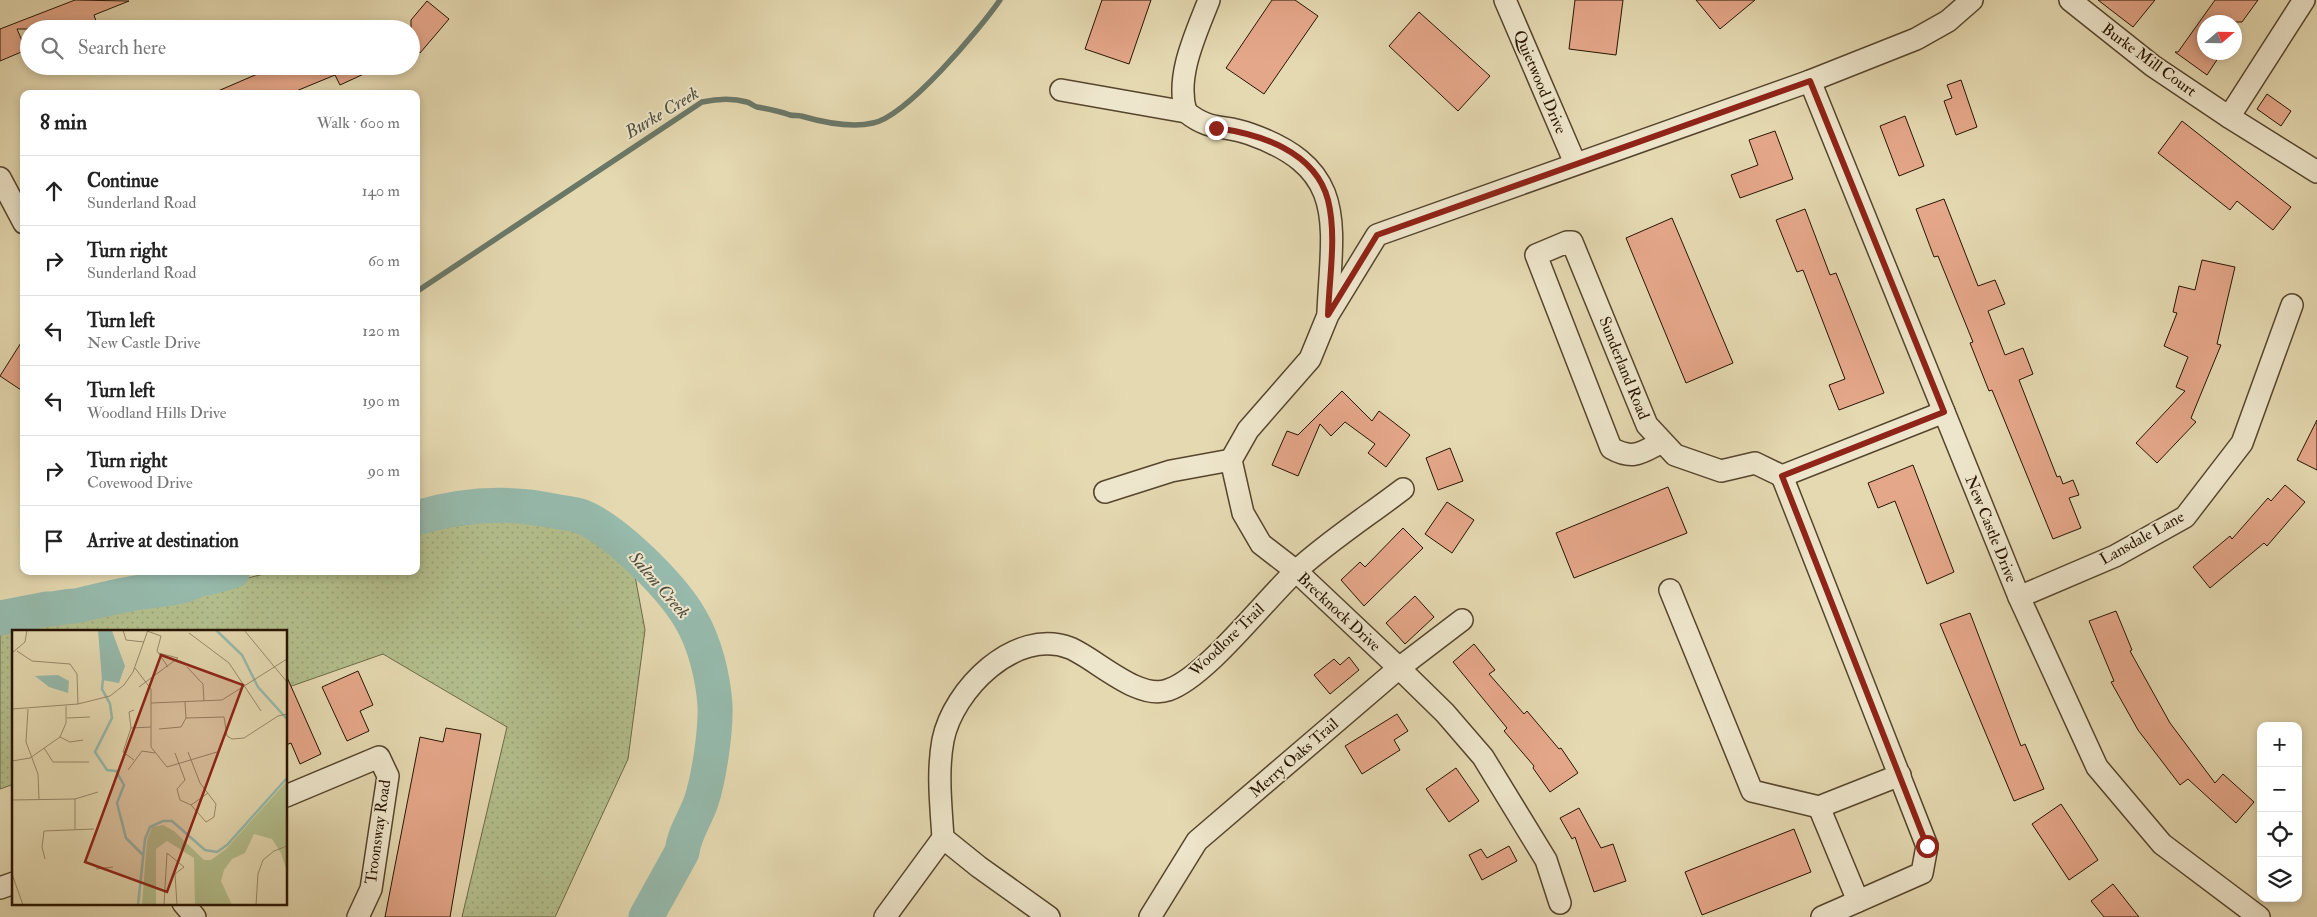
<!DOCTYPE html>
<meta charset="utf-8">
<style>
:root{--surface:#fff;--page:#f6f6f6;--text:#222;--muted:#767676;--line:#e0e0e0}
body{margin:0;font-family:"IM FELL Double Pica",serif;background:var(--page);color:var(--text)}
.controls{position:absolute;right:15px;bottom:15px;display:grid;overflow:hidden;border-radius:10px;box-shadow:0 2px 8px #0003}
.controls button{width:45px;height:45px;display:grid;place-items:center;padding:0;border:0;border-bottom:1px solid var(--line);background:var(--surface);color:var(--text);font:25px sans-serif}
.compass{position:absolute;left:2197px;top:15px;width:45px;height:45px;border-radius:50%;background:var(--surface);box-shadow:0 2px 8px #0003;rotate:70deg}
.stop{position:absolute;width:15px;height:15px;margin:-11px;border:4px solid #8f2418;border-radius:50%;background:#fff}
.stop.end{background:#8f2418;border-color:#fff;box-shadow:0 1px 5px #0008}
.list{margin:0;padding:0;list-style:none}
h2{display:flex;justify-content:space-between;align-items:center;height:65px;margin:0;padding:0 20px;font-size:21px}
h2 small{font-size:16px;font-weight:400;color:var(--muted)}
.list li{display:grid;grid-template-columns:32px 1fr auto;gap:15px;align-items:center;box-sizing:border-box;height:70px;padding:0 20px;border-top:1px solid var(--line)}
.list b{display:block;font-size:19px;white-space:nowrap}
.list p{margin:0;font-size:16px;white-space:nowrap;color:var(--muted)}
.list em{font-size:16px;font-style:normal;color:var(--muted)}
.icon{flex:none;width:28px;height:28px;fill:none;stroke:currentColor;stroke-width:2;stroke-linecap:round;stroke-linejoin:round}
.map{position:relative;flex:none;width:2317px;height:917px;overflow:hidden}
.search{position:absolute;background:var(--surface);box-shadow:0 2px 8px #0003;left:20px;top:20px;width:400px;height:55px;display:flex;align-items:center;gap:12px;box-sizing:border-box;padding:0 18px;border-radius:28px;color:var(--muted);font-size:19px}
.panel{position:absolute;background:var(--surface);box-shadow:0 2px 8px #0003;left:20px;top:90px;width:400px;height:485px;border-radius:10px}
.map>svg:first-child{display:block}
</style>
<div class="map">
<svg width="2317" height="917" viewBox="0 0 2317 917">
<defs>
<pattern id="grass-dots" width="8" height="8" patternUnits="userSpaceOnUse" patternTransform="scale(1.25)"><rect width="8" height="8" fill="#b3bf8d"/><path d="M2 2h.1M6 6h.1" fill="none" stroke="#9aa378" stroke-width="1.8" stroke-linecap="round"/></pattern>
</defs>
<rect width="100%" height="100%" fill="#e5d9b1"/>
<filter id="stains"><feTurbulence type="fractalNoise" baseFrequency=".004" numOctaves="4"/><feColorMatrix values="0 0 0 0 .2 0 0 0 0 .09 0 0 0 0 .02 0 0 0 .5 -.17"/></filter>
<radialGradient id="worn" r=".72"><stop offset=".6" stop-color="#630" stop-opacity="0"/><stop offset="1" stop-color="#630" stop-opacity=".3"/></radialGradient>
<!-- grass -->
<polygon fill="url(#grass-dots)" stroke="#6d6a47" points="526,516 587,531 635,576 645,630 628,759 555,917 462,917 507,727 383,654 286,688 286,631 14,631 14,784 0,789 0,632 151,602 276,571 416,571 416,535 446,527"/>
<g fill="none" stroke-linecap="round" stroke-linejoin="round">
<!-- stream -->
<path stroke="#6a7868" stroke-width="5.5" d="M416,292l286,-190c14,-3 31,-4 45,0 4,1 6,4 10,5 12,2 22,4 33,8 4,1 8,0 11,1 21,6 51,12 72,7 33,-6 107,-94 127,-123"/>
<!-- river -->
<g stroke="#96baac" stroke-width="35">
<path d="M416,518c47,-14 91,-17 138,-7 9,2 18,2 26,5 35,13 92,71 110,102 15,25 23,59 25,87 1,26 -6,73 -14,97 -6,17 -17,32 -19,50l-36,65"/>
<path d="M0,618l47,-9c11,1 19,-4 29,-3 18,-4 36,-9 54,-12 24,-5 50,-3 72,-17l6,1 25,-7"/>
</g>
</g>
<!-- building -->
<g fill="#e5a78a" stroke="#271401">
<polygon points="75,0 129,1 94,15 96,21 77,29 17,29 26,50 0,61 0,29"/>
<polygon points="1102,0 1151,0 1129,64 1085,49"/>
<polygon points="1272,0 1295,0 1318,16 1264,94 1226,68"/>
<polygon points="1575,0 1623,0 1616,55 1569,49"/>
<polygon points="1696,0 1755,0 1720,29"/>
<polygon points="2098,0 2155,0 2133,27"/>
<polygon points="2215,0 2258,0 2242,22 2204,22 2204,52 2222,52 2207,75 2175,52 2178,52"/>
<polygon points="427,1 449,19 420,53 411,45 411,20"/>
<polygon points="1419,12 1490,76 1458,111 1389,46"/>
<polygon points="276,66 381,66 340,85 335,75 289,94 211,94"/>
<polygon points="1961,80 1977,127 1956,135 1944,101 1952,98 1947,85"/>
<polygon points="2267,94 2291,111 2281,126 2257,109"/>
<polygon points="1905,116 1924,166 1899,176 1880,126"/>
<polygon points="2182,121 2291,207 2273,230 2237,201 2230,210 2158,153"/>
<polygon points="1775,131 1793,179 1740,198 1731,175 1758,165 1749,140"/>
<polygon points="1944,199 1978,286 1995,280 2005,304 1988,311 2005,355 2023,348 2033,374 2019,380 2057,477 2060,476 2063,484 2073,480 2079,495 2069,498 2081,528 2053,539 1992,390 1989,391 1970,343 1973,342 1938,256 1934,257 1916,209"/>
<polygon points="1805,209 1830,275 1836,273 1884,393 1839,410 1829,385 1845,379 1803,270 1797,272 1776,220"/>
<polygon points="1672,218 1733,363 1686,383 1626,238"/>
<polygon points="2202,260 2235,267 2217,344 2221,345 2191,418 2196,422 2157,463 2136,443 2185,391 2176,387 2188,357 2164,346 2177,313 2173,312 2179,286 2195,290"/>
<polygon points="24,338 24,392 0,376"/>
<polygon points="1342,391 1372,421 1379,411 1410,435 1386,467 1368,453 1375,444 1345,422 1331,436 1320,424 1298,476 1272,465 1287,431 1298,435"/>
<polygon points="2317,420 2317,470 2297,460"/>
<polygon points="1450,448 1463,481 1438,490 1426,458"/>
<polygon points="1913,465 1954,572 1927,584 1895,501 1878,508 1868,483"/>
<polygon points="2285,485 2305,502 2267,546 2264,543 2210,588 2193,567 2230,536 2232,539 2268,498 2271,501"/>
<polygon points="1668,487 1687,533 1574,578 1556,533"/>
<polygon points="1447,502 1474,520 1452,553 1425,534"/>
<polygon points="1403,528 1423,548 1364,606 1341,580 1360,562 1365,567"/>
<polygon points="1415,596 1434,617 1405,644 1386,623"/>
<polygon points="2116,611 2132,650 2130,651 2170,723 2215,783 2223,774 2254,802 2236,823 2188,779 2180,785 2138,730 2111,682 2114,681 2089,621"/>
<polygon points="1970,613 2021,746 2025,744 2044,789 2014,801 1940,624"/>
<polygon points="1474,644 1495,670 1489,674 1524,714 1527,711 1559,749 1561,748 1578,773 1550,792 1533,768 1534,766 1504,731 1507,728 1453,662"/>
<polygon points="1349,657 1359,670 1330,694 1314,675 1334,659 1340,665"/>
<polygon points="358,671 373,705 360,711 369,731 347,741 322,687"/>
<polygon points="286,675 321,754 300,764 291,743 286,745"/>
<polygon points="1397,714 1408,731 1394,740 1400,750 1362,774 1345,746"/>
<polygon points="446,728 481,734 450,917 385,917 420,737 443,742"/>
<polygon points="1456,768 1479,801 1449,822 1426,789"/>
<polygon points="2061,804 2098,860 2069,880 2032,824"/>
<polygon points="1579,808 1601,848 1613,844 1626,881 1594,892 1575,837 1572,839 1560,818"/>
<polygon points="1794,829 1811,872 1702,915 1685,872"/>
<polygon points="1509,846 1517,861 1482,880 1469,855 1481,849 1487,858"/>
<polygon points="2113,884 2139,917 2104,917 2091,901"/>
</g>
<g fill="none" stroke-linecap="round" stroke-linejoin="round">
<defs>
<g id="minor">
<polyline points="1505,0 1575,163"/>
<polyline points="2070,0 2153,66 2229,117 2317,172"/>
<polyline points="1810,81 2019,597 2097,767 2162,844 2259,917"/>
<path d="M1061,90l125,22c25,20 37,12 64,22 99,35 82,90 78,178"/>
<path d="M1186,112c-11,-36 10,-78 23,-112"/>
<polyline points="2229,117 2304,0"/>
<polyline points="0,178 24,223"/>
<path d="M1662,442c-20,10 -28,19 -51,6l-75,-193 31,-13h5l75,183 28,30 46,16 34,-8 27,13 162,-64"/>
<polyline points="1782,476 1927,846 1922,873 1822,917"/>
<polyline points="1105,492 1171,471 1231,460"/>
<polyline points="1670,590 1752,791 1819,807 1900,775"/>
<polyline points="2019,597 2115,556 2185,517 2242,443 2292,305"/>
<polyline points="286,796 379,757 388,776 371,889 358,917"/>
<polyline points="1819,807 1858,901"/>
<polyline points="0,888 14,883"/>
<polyline points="183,903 195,917"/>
<polyline points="1560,903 1546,860 1483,757 1445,713 1399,668 1296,571 1261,544 1243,513 1231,460 1248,430 1310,359 1328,315 1377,235 1810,81 1916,39 1948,21 1972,0"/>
<polyline points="885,917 943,838"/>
<path d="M1049,917l-70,-50 -36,-29c-2,-32 -6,-66 0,-98 10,-50 72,-113 127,-92 25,10 68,53 98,42 37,-12 96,-89 127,-118 31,-29 74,-57 108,-83"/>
<polyline points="1150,917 1197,841 1399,668 1462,620"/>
</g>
</defs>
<!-- minor casing -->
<use href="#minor" stroke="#56452d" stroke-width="24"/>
<!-- minor -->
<use href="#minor" stroke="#eee6cc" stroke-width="21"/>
</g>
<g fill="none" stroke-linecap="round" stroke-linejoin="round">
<!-- route -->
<path stroke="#8f2418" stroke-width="6" d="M1216,128c44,6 99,23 112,72 9,36 1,79 0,115l49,-80 433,-154 134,331 -162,64 145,370"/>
</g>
<g text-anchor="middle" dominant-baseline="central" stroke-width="4" stroke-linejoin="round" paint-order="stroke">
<!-- street labels -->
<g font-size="16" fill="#271401" stroke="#eee6cc">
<text transform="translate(2149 60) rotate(36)">Burke Mill Court</text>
<text transform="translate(1540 82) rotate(67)">Quietwood Drive</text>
<text transform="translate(1624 368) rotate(68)">Sunderland Road</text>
<text transform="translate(1991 529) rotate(68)">New Castle Drive</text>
<text transform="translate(2142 538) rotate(-29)">Lansdale Lane</text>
<text transform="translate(1339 612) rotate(43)">Brecknock Drive</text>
<text transform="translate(1227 640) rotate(-44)">Woodlore Trail</text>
<text transform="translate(1294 758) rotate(-41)">Merry Oaks Trail</text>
<text transform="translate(378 832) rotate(-82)">Troonsway Road</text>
</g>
<!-- water labels -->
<g font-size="18" font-style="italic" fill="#4e4e3d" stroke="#eee6cc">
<text transform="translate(662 113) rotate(-31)">Burke Creek</text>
<text transform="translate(659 585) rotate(49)">Salem Creek</text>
</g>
</g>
<!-- overview -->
<g transform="translate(12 630)">
<rect width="275" height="275" fill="#e5d9b1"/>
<path d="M275,151v91l-6,-19 -9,-14 -18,-5 -9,19 -13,6 -8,11 -3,11 11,24h-37l-1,-47 -27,-17 -11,8v56h-14l5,-65 5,-13 11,-2 11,6 30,29h7l15,-11z" fill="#b3bf8d"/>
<path d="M86,0l14,1 13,35 -6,17 -17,-3zM46,45l11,6 -1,12 -19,-6 -14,-11z" fill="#96baac"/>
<path fill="none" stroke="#96baac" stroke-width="2.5" d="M204,0l26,25 16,32 29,32M91,49l-1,10 8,15 2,14 -17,34 12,18 9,1 8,14 -7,18 9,35 18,18M126,275l7,-66 5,-12 13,-6h9l33,29 12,2 10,-7 60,-67"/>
<path fill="none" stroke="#998a6b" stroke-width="1" d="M111,0l3,10 18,2M232,0l43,52M135,1l14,5 -4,15 11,16M177,3l40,30 32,48M5,21l15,10 38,3 7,10 1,30M0,23l13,-11 2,-12M175,37l16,17 1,17M123,38l16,21v58l16,20 50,-15M127,57l39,-29 -20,-5M139,73l71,-3 65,-41M0,79l66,-5 32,-8 14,-11 9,-13 15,-42M16,79l-2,33 12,32 1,25M55,88l23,-1M174,88l38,-1 3,19 5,3 12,-1 34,-22 9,-2M119,98l20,-1M147,99l22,-2 5,-9 -1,-16M48,107l10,5 13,-2M32,118l9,14h36M176,122l12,31 16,21 -2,13 -8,5 -15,-17M163,123l10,27 -8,9 3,11 11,5 17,-12M122,130l-11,-8 8,-24 -2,-16 5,-2M0,131l18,-3 30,-21 6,-14v-17M116,140l14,-19 13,2M63,169v30M0,170l63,-1 23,-7M33,229l-3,-12 2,-16 50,-2M84,239l17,-2M0,244l11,31M152,275l3,-52 17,14 -9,7 2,31M244,275l2,-31 5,-14 11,-9 13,-5"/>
<path fill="#8f2418" fill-opacity="0.15" stroke="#8f2418" stroke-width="2.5" d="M149,25l82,30 -76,207 -82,-30z"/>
<rect width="275" height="275" fill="none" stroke="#271401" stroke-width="2.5"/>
</g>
<rect width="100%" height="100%" filter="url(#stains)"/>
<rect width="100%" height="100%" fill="url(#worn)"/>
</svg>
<div class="controls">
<button>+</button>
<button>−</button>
<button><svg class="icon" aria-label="locate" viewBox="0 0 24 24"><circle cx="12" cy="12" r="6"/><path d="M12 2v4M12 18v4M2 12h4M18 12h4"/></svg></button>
<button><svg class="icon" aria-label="layers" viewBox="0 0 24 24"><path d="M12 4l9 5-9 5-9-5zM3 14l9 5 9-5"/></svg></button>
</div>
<svg class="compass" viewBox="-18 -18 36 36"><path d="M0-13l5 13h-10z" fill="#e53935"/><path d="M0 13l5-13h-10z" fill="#767676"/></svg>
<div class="stop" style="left:1927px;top:846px"></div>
<div class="stop end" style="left:1216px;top:128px"></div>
<div class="search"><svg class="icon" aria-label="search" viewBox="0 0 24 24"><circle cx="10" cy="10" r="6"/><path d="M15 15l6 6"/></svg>Search here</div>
<section class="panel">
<h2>8 min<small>Walk · 600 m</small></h2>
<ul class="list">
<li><svg class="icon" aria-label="ahead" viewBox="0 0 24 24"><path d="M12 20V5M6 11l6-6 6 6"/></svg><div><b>Continue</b><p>Sunderland Road</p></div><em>140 m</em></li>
<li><svg class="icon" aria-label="right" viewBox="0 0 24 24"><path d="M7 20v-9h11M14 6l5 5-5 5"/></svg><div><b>Turn right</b><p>Sunderland Road</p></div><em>60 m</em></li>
<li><svg class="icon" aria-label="left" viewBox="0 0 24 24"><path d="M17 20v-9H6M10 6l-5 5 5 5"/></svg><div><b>Turn left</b><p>New Castle Drive</p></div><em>120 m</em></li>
<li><svg class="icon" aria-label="left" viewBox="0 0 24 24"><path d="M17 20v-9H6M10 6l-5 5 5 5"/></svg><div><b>Turn left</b><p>Woodland Hills Drive</p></div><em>190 m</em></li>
<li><svg class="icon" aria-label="right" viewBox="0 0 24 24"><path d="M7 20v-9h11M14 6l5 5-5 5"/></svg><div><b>Turn right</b><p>Covewood Drive</p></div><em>90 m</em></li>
<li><svg class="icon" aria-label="arrive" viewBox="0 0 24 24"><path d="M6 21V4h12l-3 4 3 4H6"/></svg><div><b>Arrive at destination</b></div></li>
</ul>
</section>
</div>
